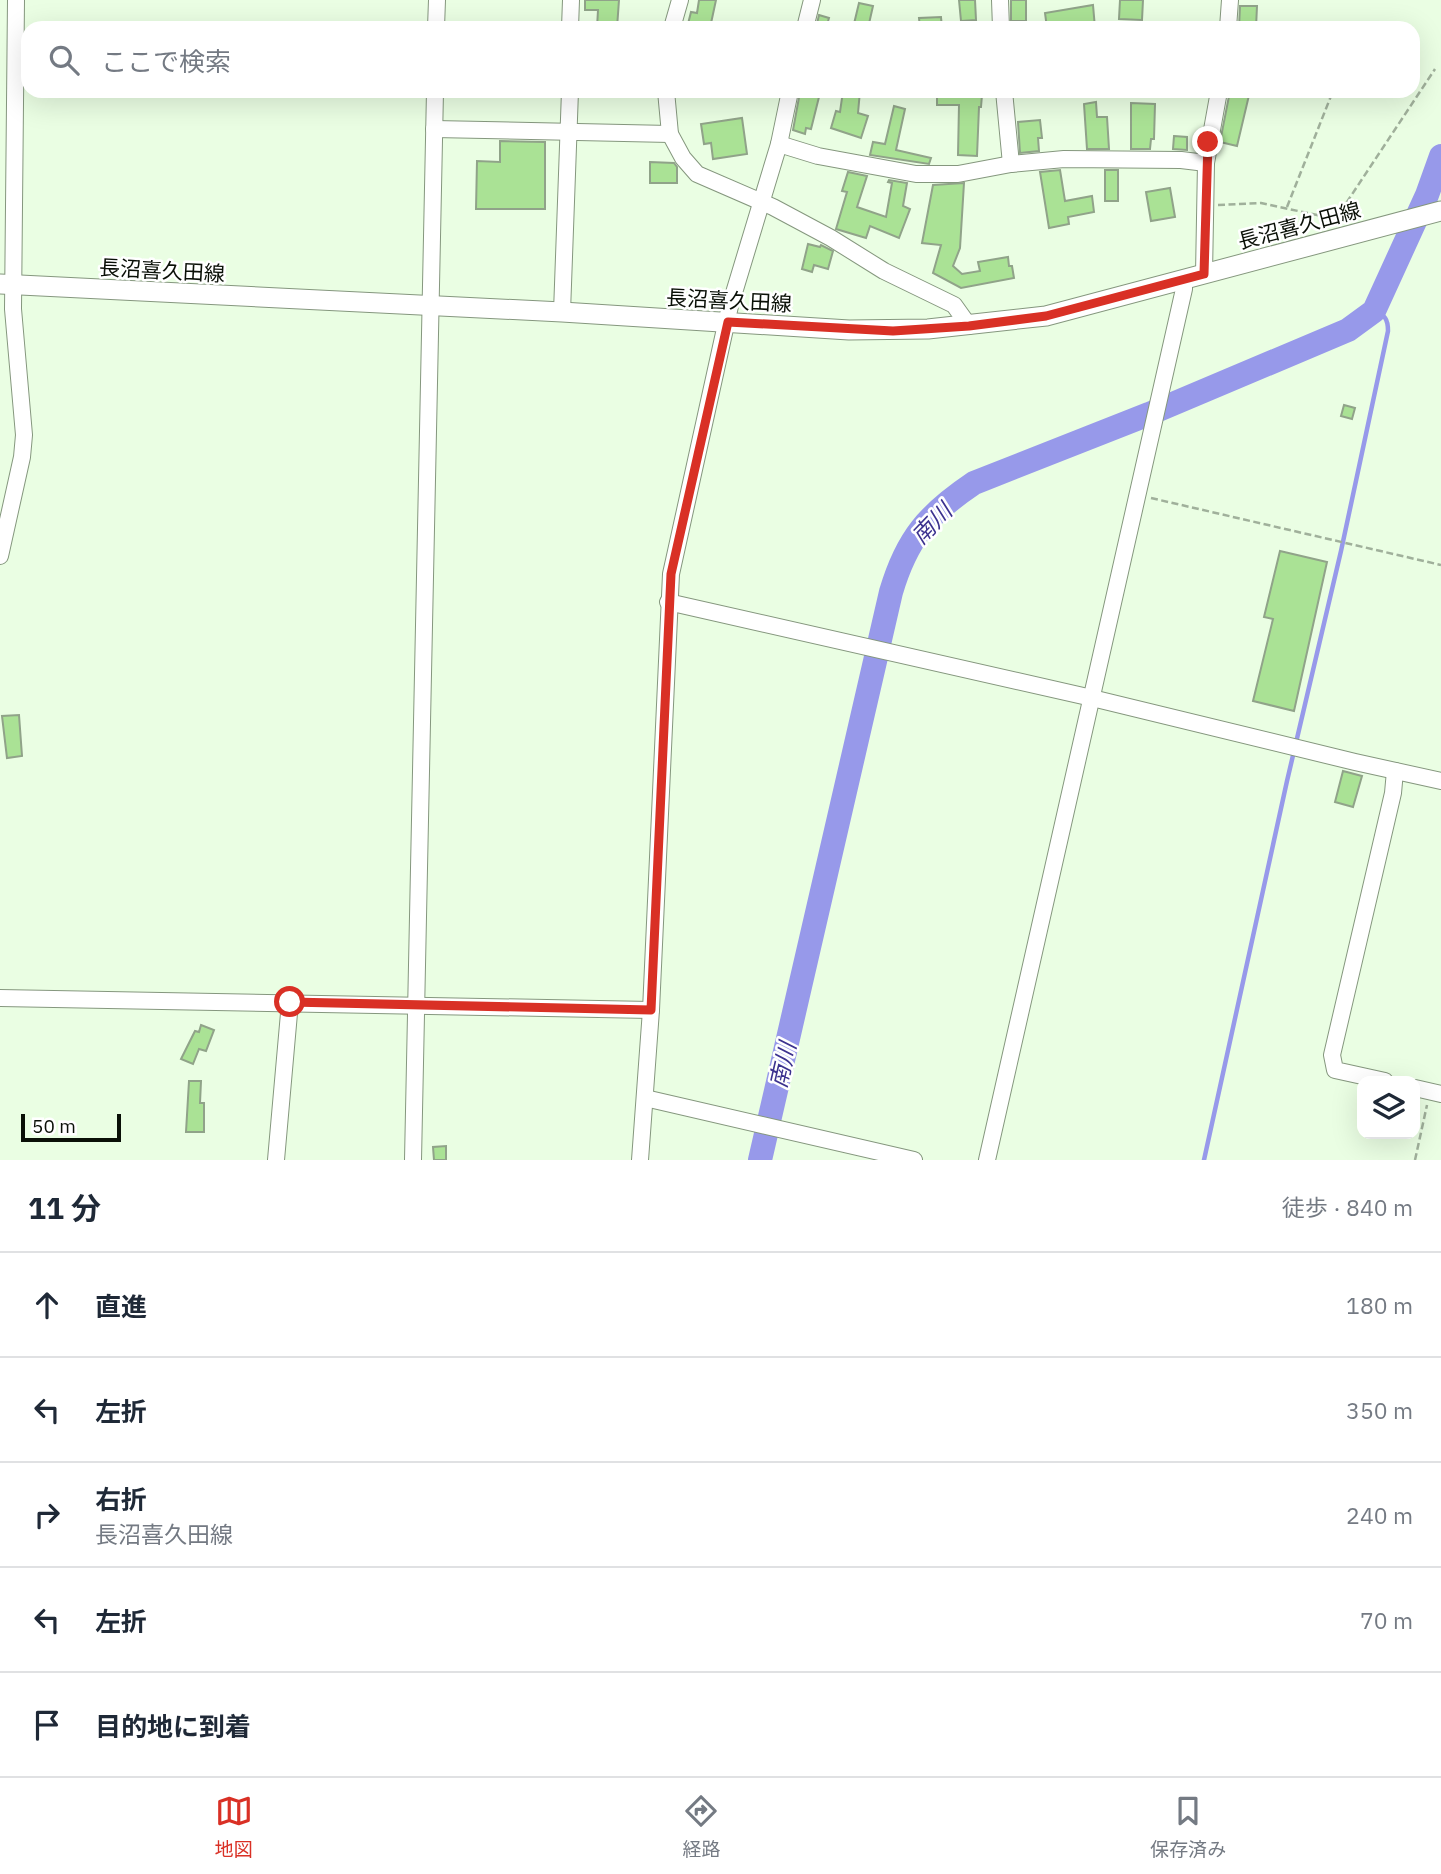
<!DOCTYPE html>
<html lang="ja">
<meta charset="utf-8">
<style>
:root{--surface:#fff;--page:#f2f2f3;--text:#1f2937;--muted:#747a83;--line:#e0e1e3;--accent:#d93025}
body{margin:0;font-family:"IBM Plex Sans","Noto Sans JP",sans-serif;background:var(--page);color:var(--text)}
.controls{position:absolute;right:21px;bottom:21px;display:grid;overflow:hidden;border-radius:14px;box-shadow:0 7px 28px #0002}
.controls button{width:63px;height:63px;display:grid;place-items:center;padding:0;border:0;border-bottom:2px solid var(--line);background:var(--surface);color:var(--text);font:35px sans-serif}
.scale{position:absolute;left:21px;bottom:18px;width:100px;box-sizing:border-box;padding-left:7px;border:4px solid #0a1007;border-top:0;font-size:19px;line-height:24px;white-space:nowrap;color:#0a1007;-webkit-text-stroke:5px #fff;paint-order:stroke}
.stop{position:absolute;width:21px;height:21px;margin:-16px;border:5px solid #d93025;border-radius:50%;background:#fff}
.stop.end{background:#d93025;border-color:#fff;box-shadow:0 2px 7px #0008}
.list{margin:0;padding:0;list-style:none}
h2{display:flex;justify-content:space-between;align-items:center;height:91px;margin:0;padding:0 28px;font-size:30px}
h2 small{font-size:23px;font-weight:400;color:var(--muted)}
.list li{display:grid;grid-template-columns:46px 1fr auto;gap:21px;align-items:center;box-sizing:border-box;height:105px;padding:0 28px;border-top:2px solid var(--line)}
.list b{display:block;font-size:26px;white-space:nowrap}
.list p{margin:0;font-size:23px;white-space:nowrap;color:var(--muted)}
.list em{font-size:23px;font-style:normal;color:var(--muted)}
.icon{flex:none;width:38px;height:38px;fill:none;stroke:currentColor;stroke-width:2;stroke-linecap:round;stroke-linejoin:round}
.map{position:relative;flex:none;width:1441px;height:1160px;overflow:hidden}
.search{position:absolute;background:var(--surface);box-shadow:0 7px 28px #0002;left:21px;right:21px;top:21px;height:77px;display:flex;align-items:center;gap:18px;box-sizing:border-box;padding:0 24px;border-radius:21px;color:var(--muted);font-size:26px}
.sheet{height:616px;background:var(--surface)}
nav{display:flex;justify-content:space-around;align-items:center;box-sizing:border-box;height:98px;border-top:2px solid var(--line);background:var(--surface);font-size:19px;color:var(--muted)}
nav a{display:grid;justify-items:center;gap:4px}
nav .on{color:var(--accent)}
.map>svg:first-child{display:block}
</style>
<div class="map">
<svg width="1441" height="1160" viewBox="0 0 1441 1160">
<rect width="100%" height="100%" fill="#eafee3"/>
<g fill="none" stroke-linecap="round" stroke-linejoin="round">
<!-- stream -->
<path stroke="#9799ea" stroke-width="4.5" d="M1204,1160l83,-379 54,-230 47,-220c0,-12 -3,-16 -14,-20"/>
<!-- river -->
<path stroke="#9799ea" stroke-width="24" d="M760,1160l131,-568c16,-54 37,-78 83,-109l175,-69 199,-84 26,-19 53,-116 14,-39"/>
</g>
<!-- building -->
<g fill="#aae295" stroke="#90a389" stroke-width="2">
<polygon points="585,0 619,0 617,28 597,28 598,10 585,10"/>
<polygon points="699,0 716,0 710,28 687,28 691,12 697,13"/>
<polygon points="959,0 975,0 976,20 961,21"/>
<rect x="1011" y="0" width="15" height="21"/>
<polygon points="1120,0 1143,0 1142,20 1119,19"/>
<polygon points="859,3 873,6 868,28 853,28"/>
<polygon points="1093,5 1095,28 1047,28 1045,13"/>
<polygon points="1240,6 1257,6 1256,28 1239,28"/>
<polygon points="819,15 829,18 826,28 816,28"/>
<polygon points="941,17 942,28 920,28 919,18"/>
<polygon points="843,91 860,91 858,113 868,116 861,138 831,128 836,111 840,112"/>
<polygon points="1230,91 1250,91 1237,146 1220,142"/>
<polygon points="800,92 819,97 811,129 806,128 805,134 793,130"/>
<polygon points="937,92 982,95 981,107 979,107 977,156 958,155 959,105 937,105"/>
<polygon points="1096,102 1097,117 1107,117 1109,149 1087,149 1084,104"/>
<polygon points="1131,103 1155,104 1154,139 1151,139 1150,149 1131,149"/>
<polygon points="894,106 905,109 896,150 931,158 929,164 870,155 873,142 885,144"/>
<polygon points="742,118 747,154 713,159 711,143 704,144 701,124"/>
<polygon points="1040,120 1042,138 1038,138 1039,151 1020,153 1018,122"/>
<polygon points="1174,136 1187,137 1187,150 1173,149"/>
<polygon points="500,141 545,142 545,209 476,209 477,161 500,162"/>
<polygon points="650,162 674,163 677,167 677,183 650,183"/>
<polygon points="1060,170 1065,201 1092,196 1094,212 1068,217 1069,224 1049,228 1040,172"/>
<rect x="1105" y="170" width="13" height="31"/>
<polygon points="848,172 867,176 857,207 886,217 892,183 888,182 889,180 907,183 903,206 910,209 899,238 870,226 866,238 836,229 847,192 842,191"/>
<polygon points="964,183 960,248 953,266 962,274 980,271 978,262 1008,257 1009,266 1012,266 1014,278 961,288 933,273 941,245 922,243 933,185"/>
<polygon points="1170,188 1175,217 1151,221 1146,192"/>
<polygon points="808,244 820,247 821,245 833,251 828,269 814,265 812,272 802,269"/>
<polygon points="1344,405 1355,408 1352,419 1341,416"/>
<polygon points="1280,551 1327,562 1294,711 1253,701 1273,619 1264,617"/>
<polygon points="19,715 22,756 7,758 2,716"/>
<polygon points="1343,771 1362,776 1353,807 1335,802"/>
<polygon points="201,1025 214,1030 206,1051 199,1049 193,1064 181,1059 195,1031 199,1032"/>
<polygon points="189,1081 201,1081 200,1103 204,1103 204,1132 186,1132"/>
<polygon points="446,1146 446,1160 434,1160 433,1147"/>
</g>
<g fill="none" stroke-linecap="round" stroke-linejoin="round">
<defs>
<g id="minor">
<polyline points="1000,0 1001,28"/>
<polyline points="436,28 437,0"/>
<polyline points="570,28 571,0"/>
<polyline points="672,28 680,0"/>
<polyline points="805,28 812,0"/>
<polyline points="1228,28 1230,0"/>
<polyline points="666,91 670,134 683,158 697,174 773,207 831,238 884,271 954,305 969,326"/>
<polyline points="1004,91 1011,164"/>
<polyline points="434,129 670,134"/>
<polyline points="779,144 818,156 916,174 958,174 1011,164 1064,159 1181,160 1206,163"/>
<polyline points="1204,274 1206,163 1219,91"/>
<polyline points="562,312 570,91"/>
<polyline points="0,556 22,457 24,435 13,309 16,0"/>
<polyline points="668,602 1092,698 1355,762 1441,781"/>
<polyline points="0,998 651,1010"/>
<polyline points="1385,1081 1335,1070 1332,1055 1393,793 1395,771"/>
<polyline points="1415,1088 1441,1094"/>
<polyline points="645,1098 914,1160"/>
<polyline points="276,1160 290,1002"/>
<polyline points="413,1160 435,91"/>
<polyline points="640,1160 651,1010 671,574 730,306 779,144 790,91"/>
<polyline points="987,1160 1184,289 1184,279"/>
</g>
<polyline id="major" points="0,284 562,312 849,330 928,329 1046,316 1441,211"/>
</defs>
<!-- minor casing -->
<use href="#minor" stroke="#85977e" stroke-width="18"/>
<!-- major casing -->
<use href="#major" stroke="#85977e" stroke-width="21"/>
<!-- path -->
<g stroke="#a0b09b" stroke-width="2.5" stroke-dasharray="7 3.5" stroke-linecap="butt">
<polyline points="1218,205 1261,203 1326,217 1339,214 1435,69"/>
<polyline points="1287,207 1333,91"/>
<polyline points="1151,498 1441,565"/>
<polyline points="1415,1160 1427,1105"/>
</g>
<!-- minor -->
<use href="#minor" stroke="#fff" stroke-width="16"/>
<!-- major -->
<use href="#major" stroke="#fff" stroke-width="19"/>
</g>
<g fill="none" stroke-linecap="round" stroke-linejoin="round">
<!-- route -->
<polyline stroke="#d93025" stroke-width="9" points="290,1002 651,1010 671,574 728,322 893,331 969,326 1046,316 1204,274 1208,142"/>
</g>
<g text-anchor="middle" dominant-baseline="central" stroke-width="5" stroke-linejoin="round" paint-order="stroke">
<!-- street labels -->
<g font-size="21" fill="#0a1007" stroke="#fff">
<text transform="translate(1299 225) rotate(-15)">長沼喜久田線</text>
<text transform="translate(162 270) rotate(3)">長沼喜久田線</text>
<text transform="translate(729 300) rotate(3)">長沼喜久田線</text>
</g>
<!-- water labels -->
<g font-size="23" font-style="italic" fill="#3c328f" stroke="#fff">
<text transform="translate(931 523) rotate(-46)">南川</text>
<text transform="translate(782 1065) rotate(-77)">南川</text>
</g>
</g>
</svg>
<div class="controls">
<button><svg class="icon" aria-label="layers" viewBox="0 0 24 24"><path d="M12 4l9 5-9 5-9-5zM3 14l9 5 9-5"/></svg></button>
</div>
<div class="scale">50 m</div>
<div class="stop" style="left:290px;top:1002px"></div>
<div class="stop end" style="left:1208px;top:142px"></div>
<div class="search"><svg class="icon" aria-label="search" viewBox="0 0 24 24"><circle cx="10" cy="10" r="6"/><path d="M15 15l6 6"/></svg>ここで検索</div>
</div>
<section class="sheet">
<h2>11 分<small>徒歩 · 840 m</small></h2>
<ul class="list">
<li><svg class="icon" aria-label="ahead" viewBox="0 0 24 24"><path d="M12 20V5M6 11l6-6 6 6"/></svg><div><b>直進</b></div><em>180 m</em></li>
<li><svg class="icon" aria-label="left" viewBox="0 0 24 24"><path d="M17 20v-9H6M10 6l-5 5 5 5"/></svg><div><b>左折</b></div><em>350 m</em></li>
<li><svg class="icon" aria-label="right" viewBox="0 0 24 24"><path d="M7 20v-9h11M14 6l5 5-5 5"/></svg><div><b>右折</b><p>長沼喜久田線</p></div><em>240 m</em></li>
<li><svg class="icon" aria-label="left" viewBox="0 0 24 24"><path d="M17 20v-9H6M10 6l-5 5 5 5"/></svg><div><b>左折</b></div><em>70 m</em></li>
<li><svg class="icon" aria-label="arrive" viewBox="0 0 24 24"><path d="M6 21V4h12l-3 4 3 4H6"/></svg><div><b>目的地に到着</b></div></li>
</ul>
</section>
<nav>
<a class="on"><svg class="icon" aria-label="map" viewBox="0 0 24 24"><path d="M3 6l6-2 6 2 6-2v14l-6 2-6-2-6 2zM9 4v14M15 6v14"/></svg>地図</a>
<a><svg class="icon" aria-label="directions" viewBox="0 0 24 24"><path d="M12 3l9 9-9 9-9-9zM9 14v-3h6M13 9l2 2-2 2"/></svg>経路</a>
<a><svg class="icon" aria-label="saved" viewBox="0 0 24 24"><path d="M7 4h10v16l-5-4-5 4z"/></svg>保存済み</a>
</nav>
